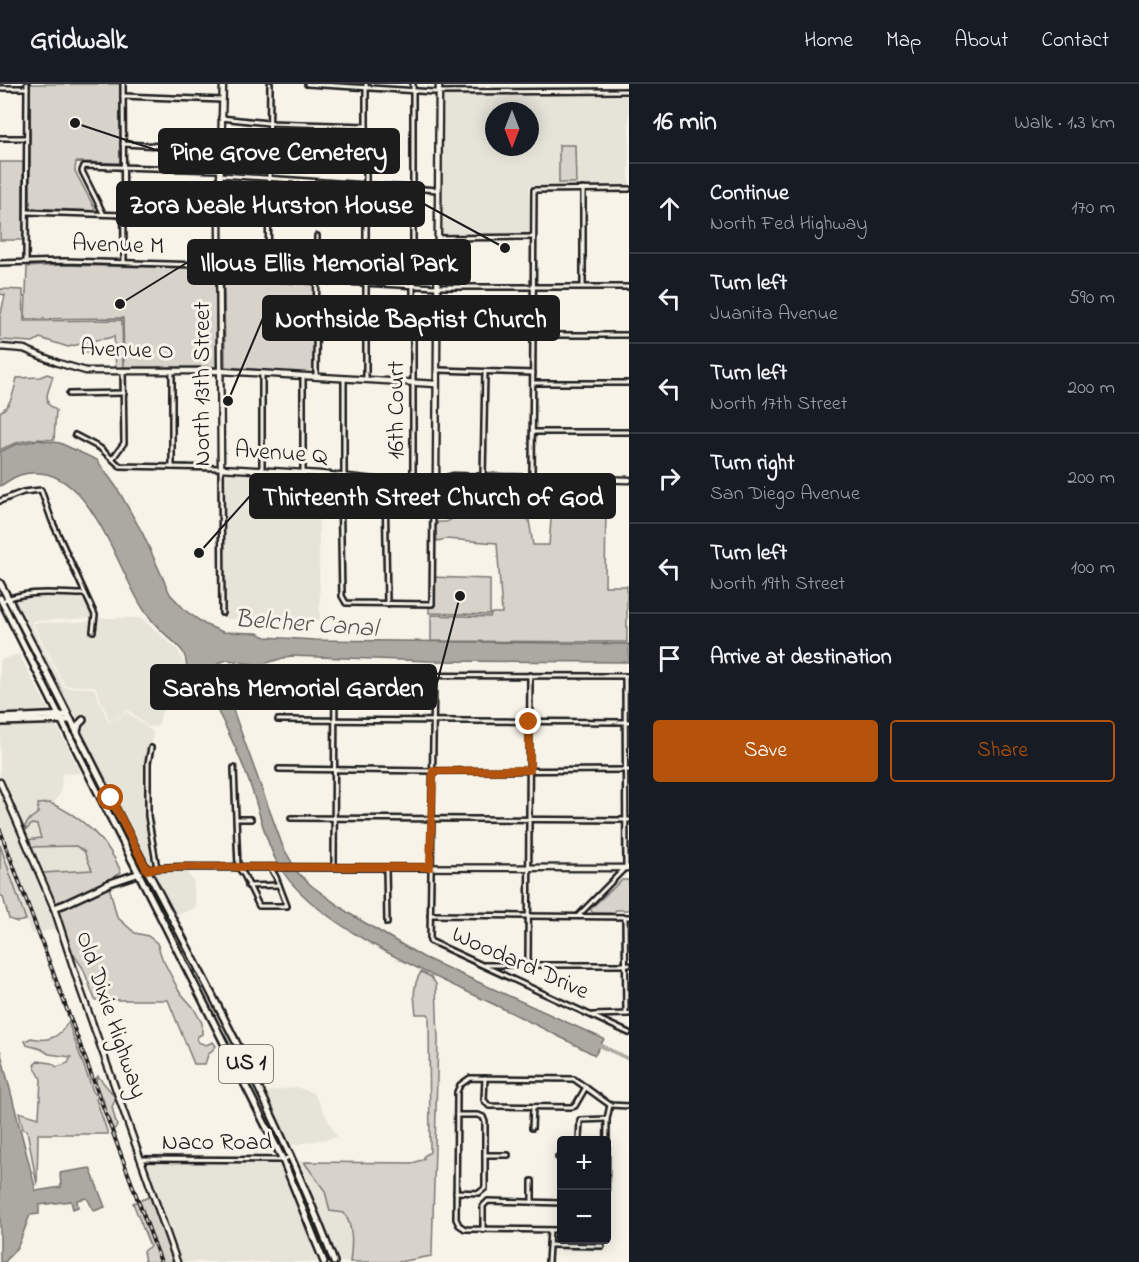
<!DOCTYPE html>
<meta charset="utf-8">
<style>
:root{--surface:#171b24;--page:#20242c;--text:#f1f3f6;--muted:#9ea1a6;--line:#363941;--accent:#b45309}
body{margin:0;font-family:"Indie Flower",sans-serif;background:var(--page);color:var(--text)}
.controls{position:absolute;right:18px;bottom:18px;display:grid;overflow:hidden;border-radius:6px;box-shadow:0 3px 15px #0003}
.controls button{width:54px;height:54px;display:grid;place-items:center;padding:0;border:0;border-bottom:2px solid var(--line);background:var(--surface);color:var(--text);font:30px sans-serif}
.compass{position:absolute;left:485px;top:18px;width:54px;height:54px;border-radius:50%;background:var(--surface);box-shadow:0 3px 15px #0003;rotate:180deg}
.stop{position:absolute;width:18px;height:18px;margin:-14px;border:4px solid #b45309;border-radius:50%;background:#fff}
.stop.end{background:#b45309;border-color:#fff;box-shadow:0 2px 6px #0008}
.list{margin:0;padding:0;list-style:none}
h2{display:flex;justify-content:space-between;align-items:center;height:78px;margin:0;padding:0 24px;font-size:26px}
h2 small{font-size:20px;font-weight:400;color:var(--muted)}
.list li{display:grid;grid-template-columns:39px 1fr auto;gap:18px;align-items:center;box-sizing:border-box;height:90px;padding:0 24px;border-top:2px solid var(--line)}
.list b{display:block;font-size:22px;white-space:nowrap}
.list p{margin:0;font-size:20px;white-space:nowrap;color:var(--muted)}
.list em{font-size:20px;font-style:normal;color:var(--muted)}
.actions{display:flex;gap:12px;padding:18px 24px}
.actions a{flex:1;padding:14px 0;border:2px solid var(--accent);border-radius:6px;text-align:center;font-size:21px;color:var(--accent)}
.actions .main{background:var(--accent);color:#fff}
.icon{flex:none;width:33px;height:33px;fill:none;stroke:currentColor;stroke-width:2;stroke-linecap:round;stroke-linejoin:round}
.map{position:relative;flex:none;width:629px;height:1178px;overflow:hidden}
header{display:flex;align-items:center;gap:36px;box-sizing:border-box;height:84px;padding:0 30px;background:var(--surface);border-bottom:2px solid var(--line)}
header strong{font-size:28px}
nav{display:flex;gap:33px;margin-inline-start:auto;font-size:21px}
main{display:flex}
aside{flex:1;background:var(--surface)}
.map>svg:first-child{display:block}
</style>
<header>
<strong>Gridwalk</strong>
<nav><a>Home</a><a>Map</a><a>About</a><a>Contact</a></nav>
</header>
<main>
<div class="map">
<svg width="629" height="1178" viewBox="0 0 629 1178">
<rect width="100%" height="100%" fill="#f7f3e8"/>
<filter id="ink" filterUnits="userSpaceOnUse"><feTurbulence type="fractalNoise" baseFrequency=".0167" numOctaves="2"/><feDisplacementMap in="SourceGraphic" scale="12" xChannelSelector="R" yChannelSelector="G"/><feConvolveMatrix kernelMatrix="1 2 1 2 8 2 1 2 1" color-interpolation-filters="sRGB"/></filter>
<g filter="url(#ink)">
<!-- built -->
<g fill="#e6e3d9" fill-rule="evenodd">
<path d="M443,12h186v90h-100v49h-88zM494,27h36v36h-36z"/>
<polygon points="228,388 318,394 320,536 226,535 225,390"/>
<polygon points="24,511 85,512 93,534 33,537 31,539 64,603 94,604 109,639 127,628 153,648 152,663 149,663 146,679 146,698 148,745 156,782 150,782 79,645 82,638 86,635 85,632 76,639 26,535 13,514"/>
<polygon points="102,534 141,534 178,566 191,594 162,627 158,642 148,643 128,626 110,638 95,602 65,602 33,539 84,538"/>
<polygon points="19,570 50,629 0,630 0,576"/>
<polygon points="55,638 81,689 62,690 61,707 53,721 50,719 30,735 32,740 37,741 41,754 33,754 29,763 75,762 84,767 93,787 53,826 0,696 0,640"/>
<polygon points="0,705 34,786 56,845 31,850 0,761"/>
<polygon points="152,785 187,787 193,797 196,824 176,831"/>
<polygon points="296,1003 314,1009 337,1053 292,1061 265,1008"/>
<polygon points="271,1023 299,1077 304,1078 325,1107 328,1117 338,1127 344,1129 348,1135 353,1157 350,1178 338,1178 306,1094"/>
<polygon points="142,1070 274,1071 286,1094 318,1178 179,1178"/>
</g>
<!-- green -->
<g fill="#d7d3cb" stroke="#7a7874" stroke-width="1.5">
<polygon points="30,0 120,0 120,79 76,78 75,87 96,127 30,124"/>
<polygon points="559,61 575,61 576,99 559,99"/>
<rect x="0" y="78" width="23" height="78"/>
<polygon points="59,181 197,184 216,186 216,283 124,283 123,234 25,235 27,183"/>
<polygon points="224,195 315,201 314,290 225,283"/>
<path d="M0,205l23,1 1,31 98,-1 1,49 94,-1 1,-1 1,2h-103l-2,-33c-9,5 -16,1 -23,6l-2,13 -3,-3 -1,-9 -17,4 -28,-9 -7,4 -33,-2v-22l5,-23 -5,-1z"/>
<path d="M47,290l6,2 -6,19 1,9 8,6 -2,30c-20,-2 -36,0 -54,10v-38c12,-7 14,-22 17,-34l23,-1z"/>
<path d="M466,414c23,0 37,-6 49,17l14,5 4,25h16l3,-37 54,-3 -1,81h22v56l-196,-1v-26l59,2 2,-4h10l-5,-70 -51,-4 -9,2 -2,-12 3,-7h8l15,-7z"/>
<polygon points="430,493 490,495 490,531 429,529"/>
<path d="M50,719c30,12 59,38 71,69l-7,5 -5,9 8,31 18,16 13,3 9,7 5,15 17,33 14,16 9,16v11l-5,3 1,5 8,3 7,-3 3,4 -8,9 -3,9h-11l-26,-64h-73l-12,-32 -20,-29 -10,-29 -10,-37 49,-3 -8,-19 -8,-5 -47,1 -3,-7 15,-2 -4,-13 -5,-1 -6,6 -1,-4 5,-7 8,-6v-9z"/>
<polygon points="0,761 26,836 17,838 9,835 3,813 0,811"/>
<polygon points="622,796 629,796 629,826 616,826 614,829 593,829 590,825"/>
<path d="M421,888l10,5 5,7 2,56 -6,213 -1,3 -32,6h-49c2,-17 4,-35 -6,-49l-14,-2 -5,-20 -21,-29 109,1 11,-4v-3l6,-4 -1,-136 -1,-2h-12c-2,-16 -4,-28 5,-42z"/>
<path d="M68,938l26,72 4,-1 -2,-14 2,-3 18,22 -4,9 5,19 -3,3 -4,-2 -7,-28 -3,-3 -4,3 12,35h-70l-1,51 -10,-55 -4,-1 -4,-17 20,6 2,-39 -7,-14 4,-4 13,2 6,4 11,-4 3,-6 -22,-3 -8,-5 -14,-4 -2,-4 6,-3c17,4 28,0 37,-16z"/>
<polygon points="152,1112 174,1178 145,1178 143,1167 150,1162 133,1119"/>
</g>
<!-- water -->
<g fill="#aca9a2" stroke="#72716c" stroke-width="1.5">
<path d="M37,356l23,3 37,17 20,28 26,46 27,60 16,17 20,14 17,7 34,1 9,4 49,3 314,4v18l-199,-1 -140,-5 -30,9 -33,-5 -9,3 -7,16 22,31 50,137 15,26 14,13 38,28 73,43 181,82 -9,16c-35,-18 -70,-36 -106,-53 -60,-28 -179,-79 -211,-138 -12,-20 -19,-54 -27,-77 -13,-38 -31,-72 -50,-108h-8c-10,-11 -4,-14 -9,-25 -3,-8 -16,-16 -22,-23 -7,-6 -13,-14 -18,-21 -28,-41 -56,-155 -124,-135 -7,2 -14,8 -20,11v-34l14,-7z"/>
<polygon points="0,966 36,1107 61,1103 60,1089 90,1084 105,1123 94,1127 87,1114 77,1116 78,1123 73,1125 71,1117 39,1121 39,1130 30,1131 18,1162 5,1178 0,1178"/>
</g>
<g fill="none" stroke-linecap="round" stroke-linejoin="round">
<!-- canal -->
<polyline stroke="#aca9a2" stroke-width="4" points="597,960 629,975"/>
<defs>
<g id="street">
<polyline points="123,0 124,178"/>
<polyline points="307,0 434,8 629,7"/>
<polyline points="413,0 413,399"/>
<polyline points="0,4 27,4"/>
<polyline points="123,12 222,16"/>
<polyline points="221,34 268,39 366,42"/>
<polyline points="0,54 26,54"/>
<polyline points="123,60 220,65"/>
<polyline points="222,72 366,81"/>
<polyline points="220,91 438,106"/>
<polyline points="27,128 219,134"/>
<polyline points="103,129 82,87 84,82 220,86"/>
<polyline points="295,136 296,97"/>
<polyline points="438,154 533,153"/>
<polyline points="26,178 27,0"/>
<path d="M0,179l65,-2 136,4c23,4 44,11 67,13l169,9h192"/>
<polyline points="268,194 270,0"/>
<polyline points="583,202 583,105"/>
<polyline points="437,245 533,246"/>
<polyline points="533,251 629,251"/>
<polyline points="438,286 533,289"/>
<polyline points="316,293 317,152"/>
<polyline points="344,295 344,393 340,397 342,512 346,519 432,520 433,423 436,402"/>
<polyline points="366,295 366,0"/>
<polyline points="533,299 629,299"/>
<polyline points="69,310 124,309"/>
<polyline points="533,348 629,348"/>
<polyline points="75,351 100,364 120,382 221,384 222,529"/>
<polyline points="113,374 124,359 123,287"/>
<polyline points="172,383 172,287"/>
<polyline points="262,386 262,289"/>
<polyline points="303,389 303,292"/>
<polyline points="483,392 485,288"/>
<polyline points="532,394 534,106 629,105"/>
<polyline points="385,397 387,520"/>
<polyline points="0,417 23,408 41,406 52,437 95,531 93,547"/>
<path d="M2,517c25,-12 56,-7 83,-7"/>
<polyline points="434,590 430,857 629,949"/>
<polyline points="223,591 629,592"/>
<polyline points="625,592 626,784"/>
<polyline points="278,636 629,638"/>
<polyline points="151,664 148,679 148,732 157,784"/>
<polyline points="234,684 238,783 244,791 259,822 287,822 276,793 270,783"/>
<polyline points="279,685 433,687 629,686"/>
<polyline points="291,734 629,736"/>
<polyline points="237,735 251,735"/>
<polyline points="334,783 335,590"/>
<polyline points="386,784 387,839"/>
<polyline points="248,802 279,801"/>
<polyline points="430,831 629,833"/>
<polyline points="578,832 625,784"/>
<polyline points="625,833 626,930"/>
<polyline points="484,881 629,881"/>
<polyline points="528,881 530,591"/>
<polyline points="593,931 629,930"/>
<polyline points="485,994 484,1016 489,1022 571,1023 575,1022 586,1003"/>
<polyline points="532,1044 533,1023"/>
<polyline points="579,1056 580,1036 607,1035"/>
<polyline points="485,1071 508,1071"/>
<polyline points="558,1073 562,1073"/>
<polyline points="142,1075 283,1076 291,1072"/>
<polyline points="456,1108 479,1109 485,1104 485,1038 483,1033 478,1031 457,1031"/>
<polyline points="532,1118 532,1097"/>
<polyline points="606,1126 607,1035 610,1021"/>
<polyline points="483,1146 483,1122 488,1117 562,1119"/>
<polyline points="562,1146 465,1145 459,1141 456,1135 457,1008 460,1001 470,994 574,995 610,1021 629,1022"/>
<polyline points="550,1161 602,1162"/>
<polyline points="548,1178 550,1146"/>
</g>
<g id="secondary">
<polyline points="223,0 219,134 221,384 320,390 431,402"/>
<polyline points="0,263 24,265 58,279 86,287 221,287 436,300"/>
<circle cx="434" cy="398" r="4.5"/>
<polyline points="436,394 439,0"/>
<polyline points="438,396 453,392 629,396"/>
<polyline points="0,698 54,824 81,907 177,1178"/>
<polyline points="147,786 157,784 181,783 629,784"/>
</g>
<g id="primary">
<path d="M0,499c51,95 97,191 147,287 67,128 136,256 187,392"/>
<polyline points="0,514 283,1076 324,1178"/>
<polyline points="0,634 68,631"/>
<polyline points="0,638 71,636"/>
<polyline points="77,647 79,640 83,636"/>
<polyline points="54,824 65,820 110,799 140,789"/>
</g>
</defs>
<!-- street casing -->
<use href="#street" stroke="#1c1c1c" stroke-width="8"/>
<!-- secondary casing -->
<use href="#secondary" stroke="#1c1c1c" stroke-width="9"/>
<!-- primary casing -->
<use href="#primary" stroke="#1c1c1c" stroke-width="10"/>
<!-- street -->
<use href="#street" stroke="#f7f3e8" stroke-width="3"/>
<!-- secondary -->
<use href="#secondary" stroke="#f7f3e8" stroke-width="4.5"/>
<!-- primary -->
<use href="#primary" stroke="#f7f3e8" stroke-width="5"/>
<defs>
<polyline id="rail" points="0,746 161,1178"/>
</defs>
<!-- rail casing -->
<use href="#rail" stroke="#1c1c1c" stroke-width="4"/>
<!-- rail -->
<use href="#rail" stroke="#f7f3e8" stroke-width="1.5" stroke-dasharray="4.5" stroke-linecap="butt"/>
</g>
</g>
<g fill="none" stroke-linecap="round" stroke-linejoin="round" filter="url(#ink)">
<!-- route -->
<polyline stroke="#b45309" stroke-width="8" points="111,714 147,786 158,784 182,783 430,783 433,687 530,686 529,638"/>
</g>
<g text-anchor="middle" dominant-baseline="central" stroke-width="6" stroke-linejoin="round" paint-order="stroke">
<!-- shield labels -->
<rect fill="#f7f3e8" stroke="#5e5c59" stroke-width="1.5" x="219" y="961" width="54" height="38" rx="4.5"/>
<g font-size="22" font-weight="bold" fill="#1c1c1c">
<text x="246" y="980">US 1</text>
</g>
<!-- street labels -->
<g font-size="24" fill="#1c1c1c" stroke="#f7f3e8">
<text transform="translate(118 162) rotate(2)">Avenue M</text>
<text transform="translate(127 267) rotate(2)">Avenue O</text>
<text transform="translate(203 300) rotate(-90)">North 13th Street</text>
<text transform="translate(397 326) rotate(-90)">16th Court</text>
<text transform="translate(281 370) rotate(4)">Avenue Q</text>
<text transform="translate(520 880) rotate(24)">Woodard Drive</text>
<text transform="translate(110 931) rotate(71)">Old Dixie Highway</text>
<text x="217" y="1059">Naco Road</text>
</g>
<!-- water labels -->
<g font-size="26" font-style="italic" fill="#565452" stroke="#f7f3e8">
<text transform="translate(306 541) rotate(4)">Belcher Canal</text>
</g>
</g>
<!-- callouts -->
<path fill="none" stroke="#1c1c1c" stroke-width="2" d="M75 39L159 67M505 164L424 120M120 220L188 178M228 317L263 234M199 469L250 412M460 512L436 603"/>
<g fill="#1c1c1c" stroke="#f7f3e8" stroke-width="2">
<circle cx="75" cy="39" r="6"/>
<circle cx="505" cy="164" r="6"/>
<circle cx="120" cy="220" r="6"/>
<circle cx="228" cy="317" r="6"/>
<circle cx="199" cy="469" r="6"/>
<circle cx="460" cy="512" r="6"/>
</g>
<g fill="#1c1c1c" stroke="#1c1c1c" stroke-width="2">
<rect x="159" y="45" width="240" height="44" rx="6"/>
<rect x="117" y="98" width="307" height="44" rx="6"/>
<rect x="188" y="156" width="282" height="44" rx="6"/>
<rect x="263" y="212" width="296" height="44" rx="6"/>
<rect x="250" y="390" width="365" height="44" rx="6"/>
<rect x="151" y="581" width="285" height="44" rx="6"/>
</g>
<g font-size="26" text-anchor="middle" font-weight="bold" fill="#fff">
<text x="279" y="76">Pine Grove Cemetery</text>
<text x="271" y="129">Zora Neale Hurston House</text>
<text x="329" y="187">Illous Ellis Memorial Park</text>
<text x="411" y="243">Northside Baptist Church</text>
<text x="433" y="421">Thirteenth Street Church of God</text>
<text x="293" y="612">Sarahs Memorial Garden</text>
</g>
</svg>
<div class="controls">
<button>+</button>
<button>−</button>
</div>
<svg class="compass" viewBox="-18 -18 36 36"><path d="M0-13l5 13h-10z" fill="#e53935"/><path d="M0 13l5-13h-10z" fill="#9ea1a6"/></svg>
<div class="stop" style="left:111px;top:714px"></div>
<div class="stop end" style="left:529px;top:638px"></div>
</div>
<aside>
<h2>16 min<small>Walk · 1.3 km</small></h2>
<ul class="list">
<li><svg class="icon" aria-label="ahead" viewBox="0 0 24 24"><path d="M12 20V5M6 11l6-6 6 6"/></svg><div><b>Continue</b><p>North Fed Highway</p></div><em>170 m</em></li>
<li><svg class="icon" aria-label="left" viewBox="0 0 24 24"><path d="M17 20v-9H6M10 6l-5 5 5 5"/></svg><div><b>Turn left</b><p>Juanita Avenue</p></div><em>590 m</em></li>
<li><svg class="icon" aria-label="left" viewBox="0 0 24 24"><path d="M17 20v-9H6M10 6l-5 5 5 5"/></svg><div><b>Turn left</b><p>North 17th Street</p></div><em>200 m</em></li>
<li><svg class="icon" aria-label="right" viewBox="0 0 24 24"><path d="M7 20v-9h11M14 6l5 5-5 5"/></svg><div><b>Turn right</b><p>San Diego Avenue</p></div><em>200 m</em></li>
<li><svg class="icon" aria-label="left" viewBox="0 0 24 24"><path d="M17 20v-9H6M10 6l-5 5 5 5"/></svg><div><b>Turn left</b><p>North 19th Street</p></div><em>100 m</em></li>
<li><svg class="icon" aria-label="arrive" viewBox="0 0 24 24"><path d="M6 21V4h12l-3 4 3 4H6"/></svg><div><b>Arrive at destination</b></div></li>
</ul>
<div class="actions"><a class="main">Save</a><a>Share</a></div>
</aside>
</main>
